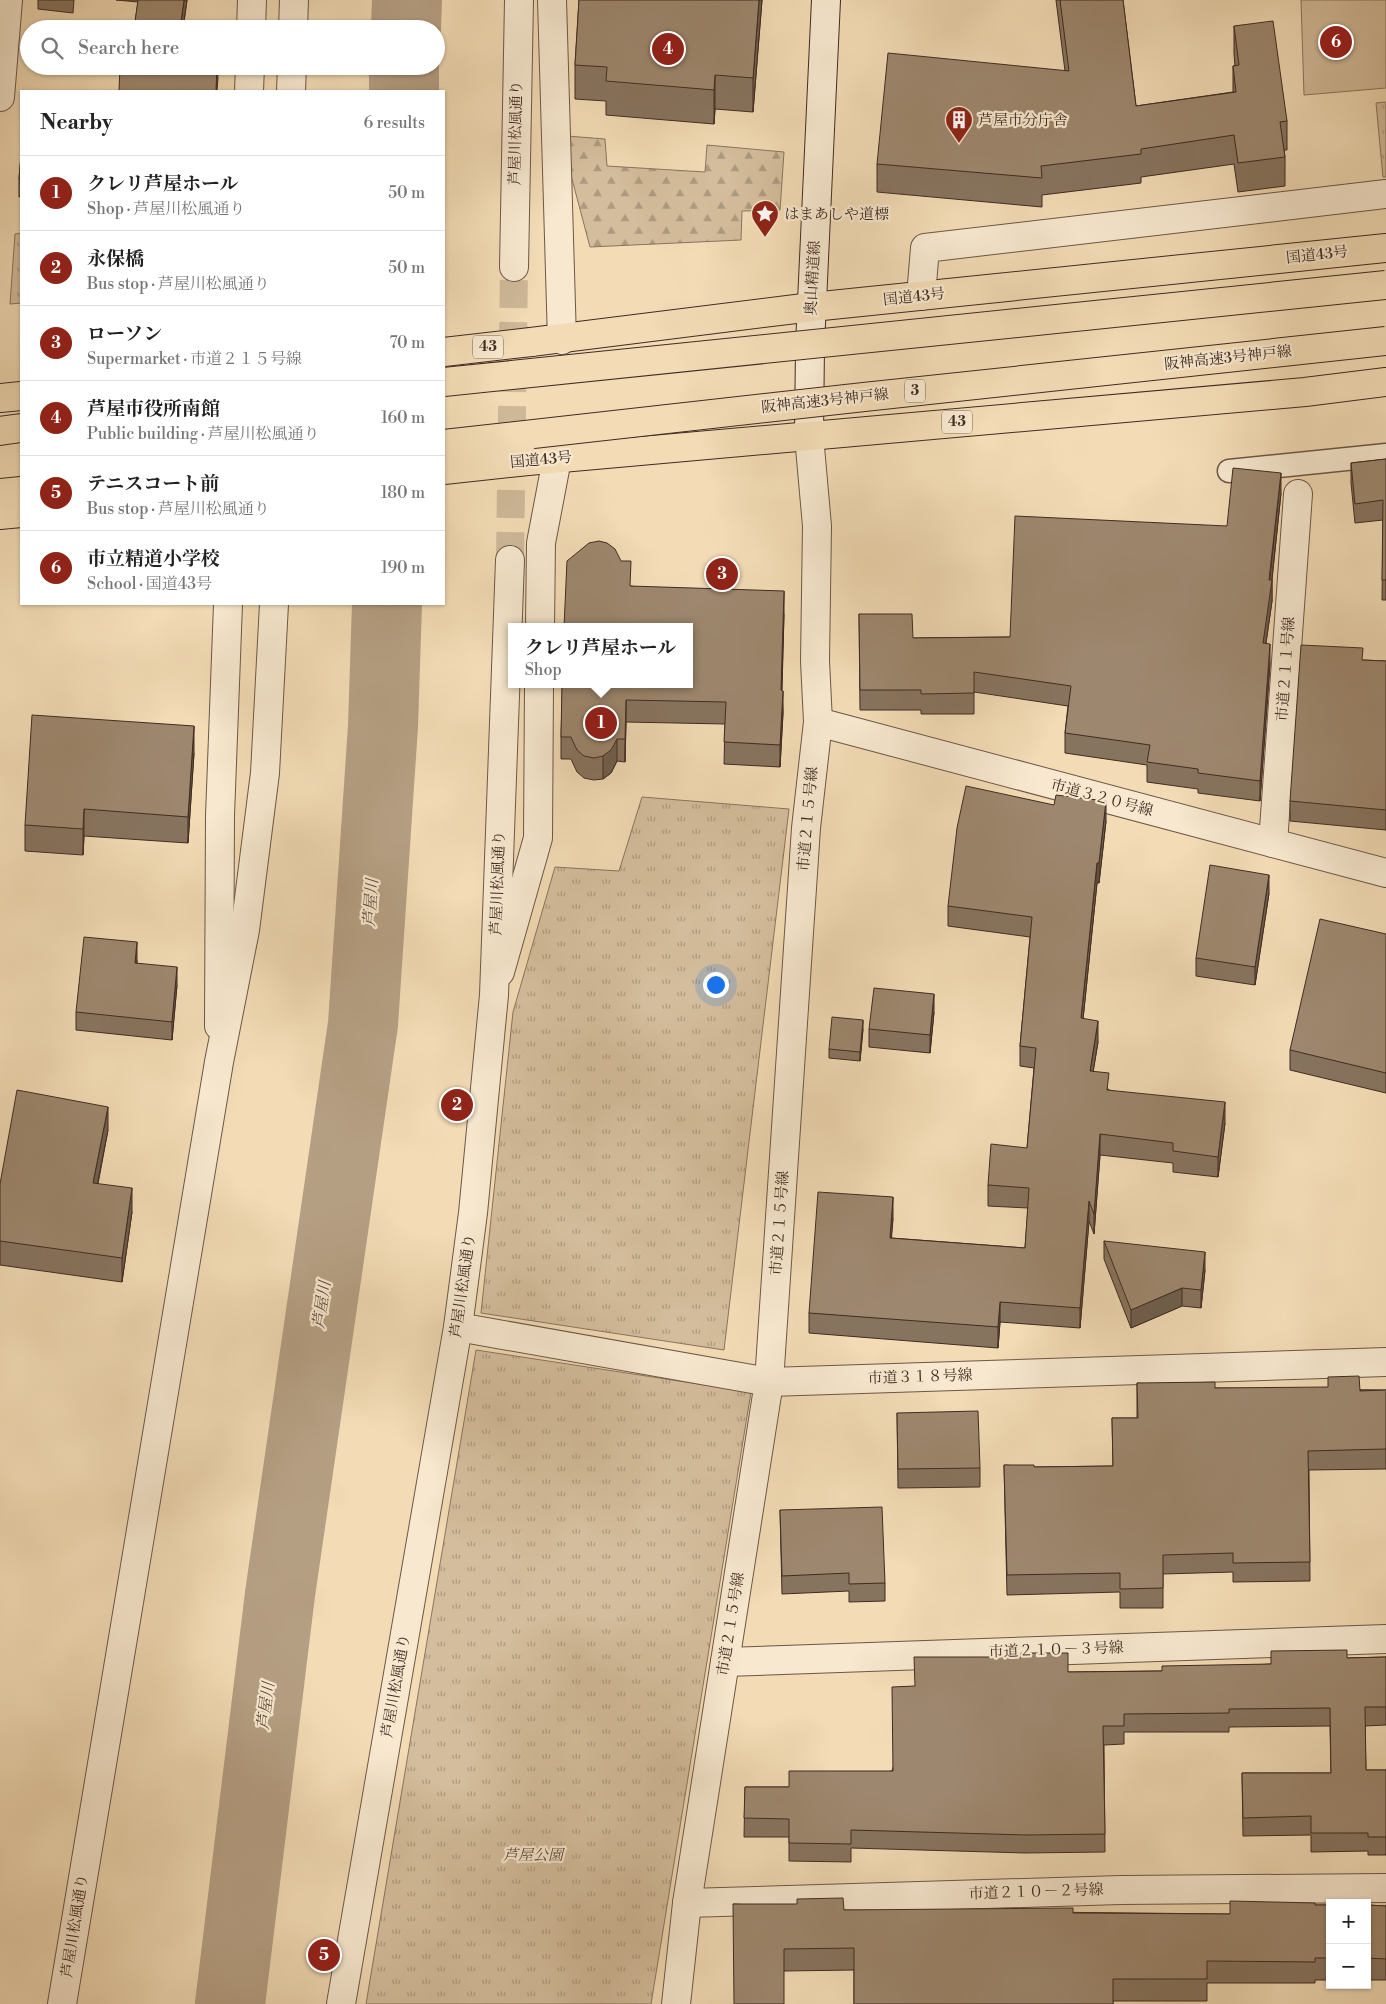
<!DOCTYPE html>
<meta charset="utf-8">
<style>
:root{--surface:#fff;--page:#f6f6f6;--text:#222;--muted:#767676;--line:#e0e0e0;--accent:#8f2418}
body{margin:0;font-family:"Libre Bodoni","Noto Serif JP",serif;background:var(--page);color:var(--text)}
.controls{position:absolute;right:15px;bottom:15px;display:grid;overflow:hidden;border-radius:0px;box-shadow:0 1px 4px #0004}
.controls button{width:45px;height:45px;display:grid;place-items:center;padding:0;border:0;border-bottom:1px solid var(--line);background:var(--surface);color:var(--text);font:25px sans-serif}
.you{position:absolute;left:715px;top:984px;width:18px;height:18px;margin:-12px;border:4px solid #fff;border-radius:50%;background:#1a73e8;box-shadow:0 0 0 8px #1a73e833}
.badge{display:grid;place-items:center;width:32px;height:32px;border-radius:50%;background:var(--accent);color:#fff;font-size:16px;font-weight:700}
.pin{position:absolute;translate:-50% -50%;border:2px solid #fff;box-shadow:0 1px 5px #0006}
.popup{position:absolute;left:508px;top:623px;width:185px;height:65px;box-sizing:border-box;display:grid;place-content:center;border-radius:0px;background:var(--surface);filter:drop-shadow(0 1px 4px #0005);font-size:16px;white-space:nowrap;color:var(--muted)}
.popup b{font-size:19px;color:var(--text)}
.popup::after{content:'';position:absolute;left:50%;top:100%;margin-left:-10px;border:10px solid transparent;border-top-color:var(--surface)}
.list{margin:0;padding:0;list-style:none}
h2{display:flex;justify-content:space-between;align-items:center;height:65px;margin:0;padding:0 20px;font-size:21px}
h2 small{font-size:16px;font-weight:400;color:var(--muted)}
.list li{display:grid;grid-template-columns:32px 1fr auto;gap:15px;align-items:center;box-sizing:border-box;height:75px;padding:0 20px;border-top:1px solid var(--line)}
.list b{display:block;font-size:19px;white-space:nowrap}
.list p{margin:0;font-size:16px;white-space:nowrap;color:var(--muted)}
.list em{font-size:16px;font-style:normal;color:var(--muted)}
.icon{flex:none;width:28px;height:28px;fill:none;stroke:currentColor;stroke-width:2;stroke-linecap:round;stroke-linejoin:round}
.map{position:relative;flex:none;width:1386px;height:2004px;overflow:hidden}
.search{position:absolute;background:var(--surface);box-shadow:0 1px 4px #0004;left:20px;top:20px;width:425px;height:55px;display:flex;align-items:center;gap:12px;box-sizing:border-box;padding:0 18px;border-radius:28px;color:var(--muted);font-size:19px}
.panel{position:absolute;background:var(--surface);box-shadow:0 1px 4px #0004;left:20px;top:90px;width:425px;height:515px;border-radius:0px}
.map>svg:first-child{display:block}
</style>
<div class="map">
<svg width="1386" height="2004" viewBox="0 0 1386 2004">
<defs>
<pattern id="forest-firs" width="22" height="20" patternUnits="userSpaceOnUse" patternTransform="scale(1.25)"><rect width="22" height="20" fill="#d4bd9c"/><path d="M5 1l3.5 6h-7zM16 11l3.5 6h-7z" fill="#ad9a7f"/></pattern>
<pattern id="park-tufts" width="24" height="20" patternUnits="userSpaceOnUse" patternTransform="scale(1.25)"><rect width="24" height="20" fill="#d4bd9c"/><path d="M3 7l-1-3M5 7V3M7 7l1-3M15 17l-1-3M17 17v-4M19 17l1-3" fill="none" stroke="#ad9a7f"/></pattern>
</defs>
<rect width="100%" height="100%" fill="#f2dbb5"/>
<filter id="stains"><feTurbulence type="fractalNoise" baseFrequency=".004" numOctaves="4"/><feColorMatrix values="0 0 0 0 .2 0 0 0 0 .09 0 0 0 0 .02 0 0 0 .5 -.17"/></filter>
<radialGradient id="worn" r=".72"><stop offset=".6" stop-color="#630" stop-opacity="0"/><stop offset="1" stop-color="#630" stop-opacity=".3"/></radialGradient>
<!-- grass -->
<polygon fill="#d4bd9c" stroke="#8a745f" points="1301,0 1386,0 1386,88 1304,95"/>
<!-- forest -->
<polygon fill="url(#forest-firs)" stroke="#8a745f" points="567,136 605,139 607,166 705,172 707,145 784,152 780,210 742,211 741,240 590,247 568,164"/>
<!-- park -->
<g fill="url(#park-tufts)" stroke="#8a745f">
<polygon points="1386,102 1386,177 1383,177 1376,103"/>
<polygon points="21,233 21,303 10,304 15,234"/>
<polygon points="642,797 789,809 724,1350 481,1313 513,1012 555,867 619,871"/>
<polygon points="476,1350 751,1392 651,2004 366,2004"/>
</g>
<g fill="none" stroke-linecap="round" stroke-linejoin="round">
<!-- river -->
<g stroke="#b59f83" stroke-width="70">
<polyline points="406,29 407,0"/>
<polyline points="404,91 404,66"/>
<polyline points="230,2004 280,1594 363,1024 383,726 387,604"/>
</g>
<!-- tertiary-tunnel -->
<polyline stroke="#ceb898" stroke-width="28" stroke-dasharray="28 14" stroke-linecap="butt" points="510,560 514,267"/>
<defs>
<polyline id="service" points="1229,471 1386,455"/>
<g id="minor">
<polyline points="552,0 562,340"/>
<polyline points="251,29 252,0"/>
<polyline points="249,91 250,66"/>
<polyline points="0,97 8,0"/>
<polyline points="921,296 925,248 1386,194"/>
<polyline points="540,627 541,543 557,459"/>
<polyline points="818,722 1386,873"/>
<polyline points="1273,843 1298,494"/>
<polyline points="500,972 538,838 539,684"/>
<polyline points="219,1026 220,816 228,604"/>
<polyline points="458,1327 769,1382 1386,1362"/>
<polyline points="725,1662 1386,1639"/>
<polyline points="687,1903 1121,1890 1386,1888"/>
</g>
<g id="tertiary">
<polyline points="293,29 294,0"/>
<polyline points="291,91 292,66"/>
<polyline points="514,267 519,0"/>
<polyline points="62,2004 219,1062 245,930 265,773 274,604"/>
<polyline points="341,2004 458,1327 473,1213 494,995 510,560"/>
<polyline points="676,2004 687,1903 769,1382 806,828 818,722 815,661 817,526 809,436"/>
</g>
<polyline id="secondary" points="809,436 810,345 826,0"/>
<g id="trunk">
<polyline points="531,342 812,307 1386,248"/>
<polyline points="0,398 21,396"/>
<polyline points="528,461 1305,392 1386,382"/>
<polyline points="0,515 21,513"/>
</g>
<g id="motorway">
<polyline points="0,431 21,428"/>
<polyline points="0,493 21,491"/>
</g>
</defs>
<!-- service casing -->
<use href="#service" stroke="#6c5747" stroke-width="25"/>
<!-- minor casing -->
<use href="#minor" stroke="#6c5747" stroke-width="30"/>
<!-- tertiary casing -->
<use href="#tertiary" stroke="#6c5747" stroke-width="30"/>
<!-- secondary casing -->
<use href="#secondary" stroke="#402b22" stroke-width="30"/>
<!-- trunk casing -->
<use href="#trunk" stroke="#402b22" stroke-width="30"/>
<!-- motorway casing -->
<use href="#motorway" stroke="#402b22" stroke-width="30"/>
<!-- service -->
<use href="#service" stroke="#f7e8cf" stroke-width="22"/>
<!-- minor -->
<use href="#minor" stroke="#f7e8cf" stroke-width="28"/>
<!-- tertiary -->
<use href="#tertiary" stroke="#f7e8cf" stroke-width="28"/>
<!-- secondary -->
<use href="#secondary" stroke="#f7e8cf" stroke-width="28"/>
<!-- trunk -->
<use href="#trunk" stroke="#f2dbb5" stroke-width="28"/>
<!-- motorway -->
<use href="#motorway" stroke="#f2dbb5" stroke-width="28"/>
<defs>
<g id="trunk-bridge">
<polyline points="444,352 531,342"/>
<polyline points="444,470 528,461"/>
</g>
<g id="motorway-bridge">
<polyline points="444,382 1386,285"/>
<polyline points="444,444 864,397 1386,341"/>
</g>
</defs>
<!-- trunk-bridge casing -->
<use href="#trunk-bridge" stroke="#402b22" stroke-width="30" stroke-linecap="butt"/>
<!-- motorway-bridge casing -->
<use href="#motorway-bridge" stroke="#402b22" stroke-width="30" stroke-linecap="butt"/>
<!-- trunk-bridge -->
<use href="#trunk-bridge" stroke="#f2dbb5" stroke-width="28"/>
<!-- motorway-bridge -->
<use href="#motorway-bridge" stroke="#f2dbb5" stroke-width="28"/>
</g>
<!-- wall -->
<g fill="#87745f" stroke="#402b22">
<polygon points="38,0 74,0 73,13 38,9"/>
<polygon points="116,0 187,0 183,29 134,29 138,2"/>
<polygon points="579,0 762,0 753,112 715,109 714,124 606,115 606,101 575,99 575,65"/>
<polygon points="1056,0 1123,0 1136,106 1233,92 1233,66 1235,66 1234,54 1234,26 1287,121 1287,150 1284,150 1285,157 1285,186 1238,192 1234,164 1141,177 1141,183 1042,195 1042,207 877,192 877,164 1065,71"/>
<polygon points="21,155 21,197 19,197 19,179"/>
<polygon points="1386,459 1386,600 1382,600 1383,520 1355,523 1351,483 1351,463"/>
<polygon points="1281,493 1272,580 1272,601 1266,643 1270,664 1260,801 1198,793 1198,789 1147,782 1147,765 1065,753 1065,733 1068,706 974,692 974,714 921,714 921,710 860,710 859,614 913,638 1010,637 1227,526"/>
<polygon points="631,586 784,614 782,690 783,713 780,767 724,764 725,724 626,722 625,762 617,761 611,773 603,779 594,780 584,778 577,772 571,759 561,759 561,737 564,627"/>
<polygon points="1363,660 1386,661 1386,830 1290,821 1290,801"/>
<polygon points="194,753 188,843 84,836 83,855 25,851 25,825"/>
<polygon points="1106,821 1099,883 1097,883 1083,1019 1098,1042 1093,1071 1109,1090 1225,1123 1218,1177 1173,1172 1173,1163 1100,1155 1094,1234 1089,1221 1080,1328 1000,1322 998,1348 809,1333 809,1313 893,1218 891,1238 1025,1248 1028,1208 988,1206 988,1185 1027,1148 1034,1068 1020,1066 1020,1046 1030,937 948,926 948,906"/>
<polygon points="1269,893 1255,985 1196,976 1196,958"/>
<polygon points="1386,934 1386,1093 1290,1070 1290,1050"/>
<polygon points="137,960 137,963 177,985 172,1040 76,1030 76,1012"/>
<polygon points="934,1012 930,1053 869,1047 869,1029"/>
<polygon points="863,1029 860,1061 829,1058 829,1049"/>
<polygon points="108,1130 98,1184 132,1212 122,1282 0,1265 0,1184"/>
<polygon points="1104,1241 1205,1270 1201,1308 1182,1306 1131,1328 1104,1259"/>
<polygon points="1137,1383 1215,1388 1386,1390 1386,1469 1309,1470 1310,1581 1233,1582 1233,1572 1163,1574 1163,1608 1120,1608 1120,1592 1007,1595 1004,1465 1034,1467 1113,1466 1112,1418 1137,1418"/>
<polygon points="897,1413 980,1468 980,1487 898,1488"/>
<polygon points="780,1510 885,1583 885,1601 849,1602 849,1591 782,1594"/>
<polygon points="1386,1657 1386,1725 1365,1726 1366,1770 1386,1770 1386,1855 1368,1855 1368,1851 1311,1852 1311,1835 1243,1836 1242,1773 1331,1773 1330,1726 1229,1727 1229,1732 1124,1732 1124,1744 1104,1745 1105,1852 1025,1853 851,1848 851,1862 789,1861 789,1837 744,1837 745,1787 789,1787 892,1771 915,1686 1068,1672 1162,1671 1271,1664 1347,1658"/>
<polygon points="733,1904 844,1910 1230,1914 1315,1905 1330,1905 1330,1980 1315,1980 1315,1983 1207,1983 1207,2001 1113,2001 1113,2004 854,2004 854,1970 784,1971"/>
<polygon points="1367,1905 1386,1906 1386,1980 1367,1980"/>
</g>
<!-- shaded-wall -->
<g fill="#6e5e4d" stroke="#402b22">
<polygon points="184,0 187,0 183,29 180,29"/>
<polygon points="759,0 762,0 753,112 753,78"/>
<polygon points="217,66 218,78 217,91 216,91"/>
<polygon points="715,75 715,109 714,124 714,90"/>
<polygon points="1281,473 1281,493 1271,587 1272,580 1272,601 1263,663 1263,643"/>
<polygon points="784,591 784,614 781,713 781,690"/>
<polygon points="1270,644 1270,664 1260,801 1260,781"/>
<polygon points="783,691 783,713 780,767 780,745"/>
<polygon points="626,700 626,722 625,762 625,739"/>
<polygon points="194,726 194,753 188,843 188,817"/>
<polygon points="617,739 617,761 611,773 603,779 603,756"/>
<polygon points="1106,801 1106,821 1099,883 1099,863"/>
<polygon points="84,809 84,836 83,855 83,829"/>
<polygon points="1097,863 1097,883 1081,1039 1081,1018"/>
<polygon points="1269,875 1269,893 1255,985 1255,967"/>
<polygon points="137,942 137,960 135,981 135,963"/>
<polygon points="177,967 177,985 172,1040 172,1022"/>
<polygon points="934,994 934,1012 930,1053 930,1035"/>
<polygon points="863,1020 863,1029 860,1061 860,1052"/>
<polygon points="1098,1021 1098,1042 1090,1092 1090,1071"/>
<polygon points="1225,1102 1225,1123 1218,1177 1218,1157"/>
<polygon points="108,1107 108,1130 93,1206 93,1183"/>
<polygon points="1100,1134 1100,1155 1094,1234 1094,1214"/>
<polygon points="132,1188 132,1212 122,1282 122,1258"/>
<polygon points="893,1197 893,1218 890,1258 890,1238"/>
<polygon points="1089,1201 1089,1221 1080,1328 1080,1308"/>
<polygon points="1205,1252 1205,1270 1201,1308 1201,1290"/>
<polygon points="1182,1288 1182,1306 1131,1328 1131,1310"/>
<polygon points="1000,1302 1000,1322 998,1348 998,1327"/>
</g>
<!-- building -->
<g fill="#9d876e" stroke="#402b22">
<polygon points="138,0 184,0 180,29 134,29"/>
<polygon points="579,0 759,0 753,78 715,75 714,90 606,81 607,67 575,65"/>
<polygon points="1060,0 1123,0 1136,106 1236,92 1233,66 1239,65 1234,26 1273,21 1287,121 1280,122 1285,157 1238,163 1234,135 1141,149 1141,154 1041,166 1042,178 877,164 888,53 1069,71"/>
<polygon points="120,66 217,66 216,91 119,91"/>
<polygon points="21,155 21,179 19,179"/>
<polygon points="1386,459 1386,580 1382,580 1383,500 1355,504 1351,463"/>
<polygon points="1233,468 1281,473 1269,580 1272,580 1263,643 1270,644 1260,781 1198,773 1198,769 1147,762 1150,745 1065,733 1071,686 974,672 974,693 921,694 921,690 860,690 859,614 912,614 913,638 1010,637 1015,516 1227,526"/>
<polygon points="599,541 607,543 615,549 621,561 631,561 630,586 784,591 781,690 783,691 780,745 724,742 726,702 626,700 625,739 617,739 611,750 603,756 594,758 584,756 577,750 571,737 561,737 562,684 690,684 690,627 564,627 567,561 589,543"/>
<polygon points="1301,645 1363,648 1362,660 1386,661 1386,810 1290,801"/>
<polygon points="32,715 194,726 188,817 84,809 83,829 25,825"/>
<polygon points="966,786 1054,805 1056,795 1106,801 1099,863 1097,863 1081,1018 1098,1021 1090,1071 1109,1073 1107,1090 1225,1102 1218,1157 1173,1151 1173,1143 1100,1134 1094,1214 1089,1201 1080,1308 1000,1302 998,1327 809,1313 818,1192 893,1197 890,1238 1025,1248 1029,1188 988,1185 991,1144 1027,1148 1036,1048 1020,1046 1032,917 948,906 957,828"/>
<polygon points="1210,865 1269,875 1255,967 1196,958"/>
<polygon points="1320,919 1386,934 1386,1073 1290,1050"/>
<polygon points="84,937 137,942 135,963 177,967 172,1022 76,1012"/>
<polygon points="874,988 934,994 930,1035 869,1029"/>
<polygon points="832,1017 863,1020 860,1052 829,1049"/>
<polygon points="17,1090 108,1107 93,1183 132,1188 122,1258 0,1241 0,1184"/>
<polygon points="1104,1241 1205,1252 1201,1290 1182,1288 1131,1310"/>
<polygon points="1359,1376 1360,1391 1386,1390 1386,1449 1308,1451 1310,1562 1233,1563 1233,1553 1163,1555 1163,1588 1120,1589 1120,1573 1007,1575 1004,1465 1034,1465 1034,1467 1113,1466 1112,1418 1138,1418 1137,1383 1215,1382 1215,1388 1328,1387 1328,1377"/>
<polygon points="978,1411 980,1468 898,1469 897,1413"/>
<polygon points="882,1507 885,1583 849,1584 849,1573 782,1576 780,1510"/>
<polygon points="1347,1650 1347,1658 1386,1657 1386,1707 1365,1707 1366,1770 1386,1770 1386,1837 1368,1837 1368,1833 1311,1833 1311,1816 1243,1818 1242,1773 1331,1773 1330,1708 1229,1709 1229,1713 1124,1714 1124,1726 1103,1726 1105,1834 1025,1835 851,1830 851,1844 789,1843 789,1819 744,1818 745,1787 789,1787 789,1771 893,1771 892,1687 915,1686 914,1657 1021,1657 1021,1653 1068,1653 1068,1672 1162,1671 1162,1666 1271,1664 1271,1651"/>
<polygon points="843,1898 844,1910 1073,1908 1073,1913 1230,1914 1230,1901 1315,1903 1315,1905 1330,1905 1330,1958 1315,1958 1315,1962 1207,1961 1207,1979 1113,1979 1113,2004 854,2004 854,1948 784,1949 784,2004 734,2004 733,1904 797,1904 797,1899"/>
<polygon points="1367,1905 1386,1906 1386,1959 1367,1958"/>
</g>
<!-- icons -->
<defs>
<symbol id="building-pin" viewBox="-11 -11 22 30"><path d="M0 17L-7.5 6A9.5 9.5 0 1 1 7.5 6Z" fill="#8f2418" stroke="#f7e8cf"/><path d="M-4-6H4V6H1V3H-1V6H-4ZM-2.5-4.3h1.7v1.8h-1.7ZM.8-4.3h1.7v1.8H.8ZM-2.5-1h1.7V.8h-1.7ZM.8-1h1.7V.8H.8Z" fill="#fff"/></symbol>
<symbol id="sight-pin" viewBox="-11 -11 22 30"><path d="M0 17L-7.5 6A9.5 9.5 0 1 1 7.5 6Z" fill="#8f2418" stroke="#f7e8cf"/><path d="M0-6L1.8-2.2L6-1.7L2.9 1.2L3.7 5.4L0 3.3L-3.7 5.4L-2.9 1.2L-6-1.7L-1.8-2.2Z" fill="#fff"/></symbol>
</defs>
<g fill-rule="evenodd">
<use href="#building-pin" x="943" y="104" width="32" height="43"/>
<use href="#sight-pin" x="749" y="198" width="32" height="43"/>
</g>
<g text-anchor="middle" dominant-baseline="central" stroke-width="4.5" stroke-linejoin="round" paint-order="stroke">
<!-- shield labels -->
<g fill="#f7e8cf" stroke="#776456" stroke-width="1">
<rect x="473" y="335.5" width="30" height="23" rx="4"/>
<rect x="905" y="379.5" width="20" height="23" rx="4"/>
<rect x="942" y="410.5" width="30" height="23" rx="4"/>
</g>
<g font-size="14" font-weight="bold" fill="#402b22">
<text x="488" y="347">43</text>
<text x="915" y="391">3</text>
<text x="957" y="422">43</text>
</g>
<!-- poi labels -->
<g font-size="15" fill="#402b22" stroke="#f7e8cf" text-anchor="start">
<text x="978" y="120">芦屋市分庁舎</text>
<text x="784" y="214">はまあしや道標</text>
</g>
<!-- street labels -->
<g font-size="15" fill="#402b22" stroke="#f7e8cf">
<text transform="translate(516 133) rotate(-89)">芦屋川松風通り</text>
<text transform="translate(1317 255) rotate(-6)">国道43号</text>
<text transform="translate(813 278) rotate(-87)">奥山精道線</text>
<text transform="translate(914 297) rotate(-6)">国道43号</text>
<text transform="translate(1228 358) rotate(-6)">阪神高速3号神戸線</text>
<text transform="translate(825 401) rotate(-6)">阪神高速3号神戸線</text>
<text transform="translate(541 460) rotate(-5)">国道43号</text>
<text transform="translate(1286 669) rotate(-86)">市道２１１号線</text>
<text transform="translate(1102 798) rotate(15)">市道３２０号線</text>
<text transform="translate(808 819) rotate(-85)">市道２１５号線</text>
<text transform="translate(498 883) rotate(-88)">芦屋川松風通り</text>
<text transform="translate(780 1223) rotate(-86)">市道２１５号線</text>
<text transform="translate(463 1286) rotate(-82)">芦屋川松風通り</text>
<text transform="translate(920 1377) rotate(-2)">市道３１８号線</text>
<text transform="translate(731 1624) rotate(-81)">市道２１５号線</text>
<text transform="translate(1056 1650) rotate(-2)">市道２１０－３号線</text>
<text transform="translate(396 1686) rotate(-80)">芦屋川松風通り</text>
<text transform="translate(1036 1892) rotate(-2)">市道２１０－２号線</text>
<text transform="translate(75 1926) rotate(-81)">芦屋川松風通り</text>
</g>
<!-- park labels -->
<g font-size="15" font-style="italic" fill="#5e483a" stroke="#f7e8cf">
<text x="533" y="1855">芦屋公園</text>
</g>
<!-- water labels -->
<g font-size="16" font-style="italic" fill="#5d483a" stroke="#f7e8cf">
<text transform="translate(371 903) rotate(-86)">芦屋川</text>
<text transform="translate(322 1305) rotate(-82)">芦屋川</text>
<text transform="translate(266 1706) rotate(-83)">芦屋川</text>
</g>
</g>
<rect width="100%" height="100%" filter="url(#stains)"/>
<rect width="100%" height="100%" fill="url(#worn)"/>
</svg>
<div class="controls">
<button>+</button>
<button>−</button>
</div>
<div class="you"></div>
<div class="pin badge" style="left:601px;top:723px">1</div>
<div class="popup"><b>クレリ芦屋ホール</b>Shop</div>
<div class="pin badge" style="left:457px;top:1105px">2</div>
<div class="pin badge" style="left:722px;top:574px">3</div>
<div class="pin badge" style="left:668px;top:49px">4</div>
<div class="pin badge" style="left:324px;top:1955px">5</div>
<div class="pin badge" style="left:1336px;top:42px">6</div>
<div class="search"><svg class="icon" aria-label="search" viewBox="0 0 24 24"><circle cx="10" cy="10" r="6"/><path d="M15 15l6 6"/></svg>Search here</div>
<section class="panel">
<h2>Nearby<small>6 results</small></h2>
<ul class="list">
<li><span class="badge">1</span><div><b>クレリ芦屋ホール</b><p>Shop · 芦屋川松風通り</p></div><em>50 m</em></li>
<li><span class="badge">2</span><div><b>永保橋</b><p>Bus stop · 芦屋川松風通り</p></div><em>50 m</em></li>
<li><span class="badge">3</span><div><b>ローソン</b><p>Supermarket · 市道２１５号線</p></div><em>70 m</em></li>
<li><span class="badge">4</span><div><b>芦屋市役所南館</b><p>Public building · 芦屋川松風通り</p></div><em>160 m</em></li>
<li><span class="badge">5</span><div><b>テニスコート前</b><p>Bus stop · 芦屋川松風通り</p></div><em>180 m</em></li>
<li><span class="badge">6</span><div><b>市立精道小学校</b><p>School · 国道43号</p></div><em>190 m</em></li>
</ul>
</section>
</div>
